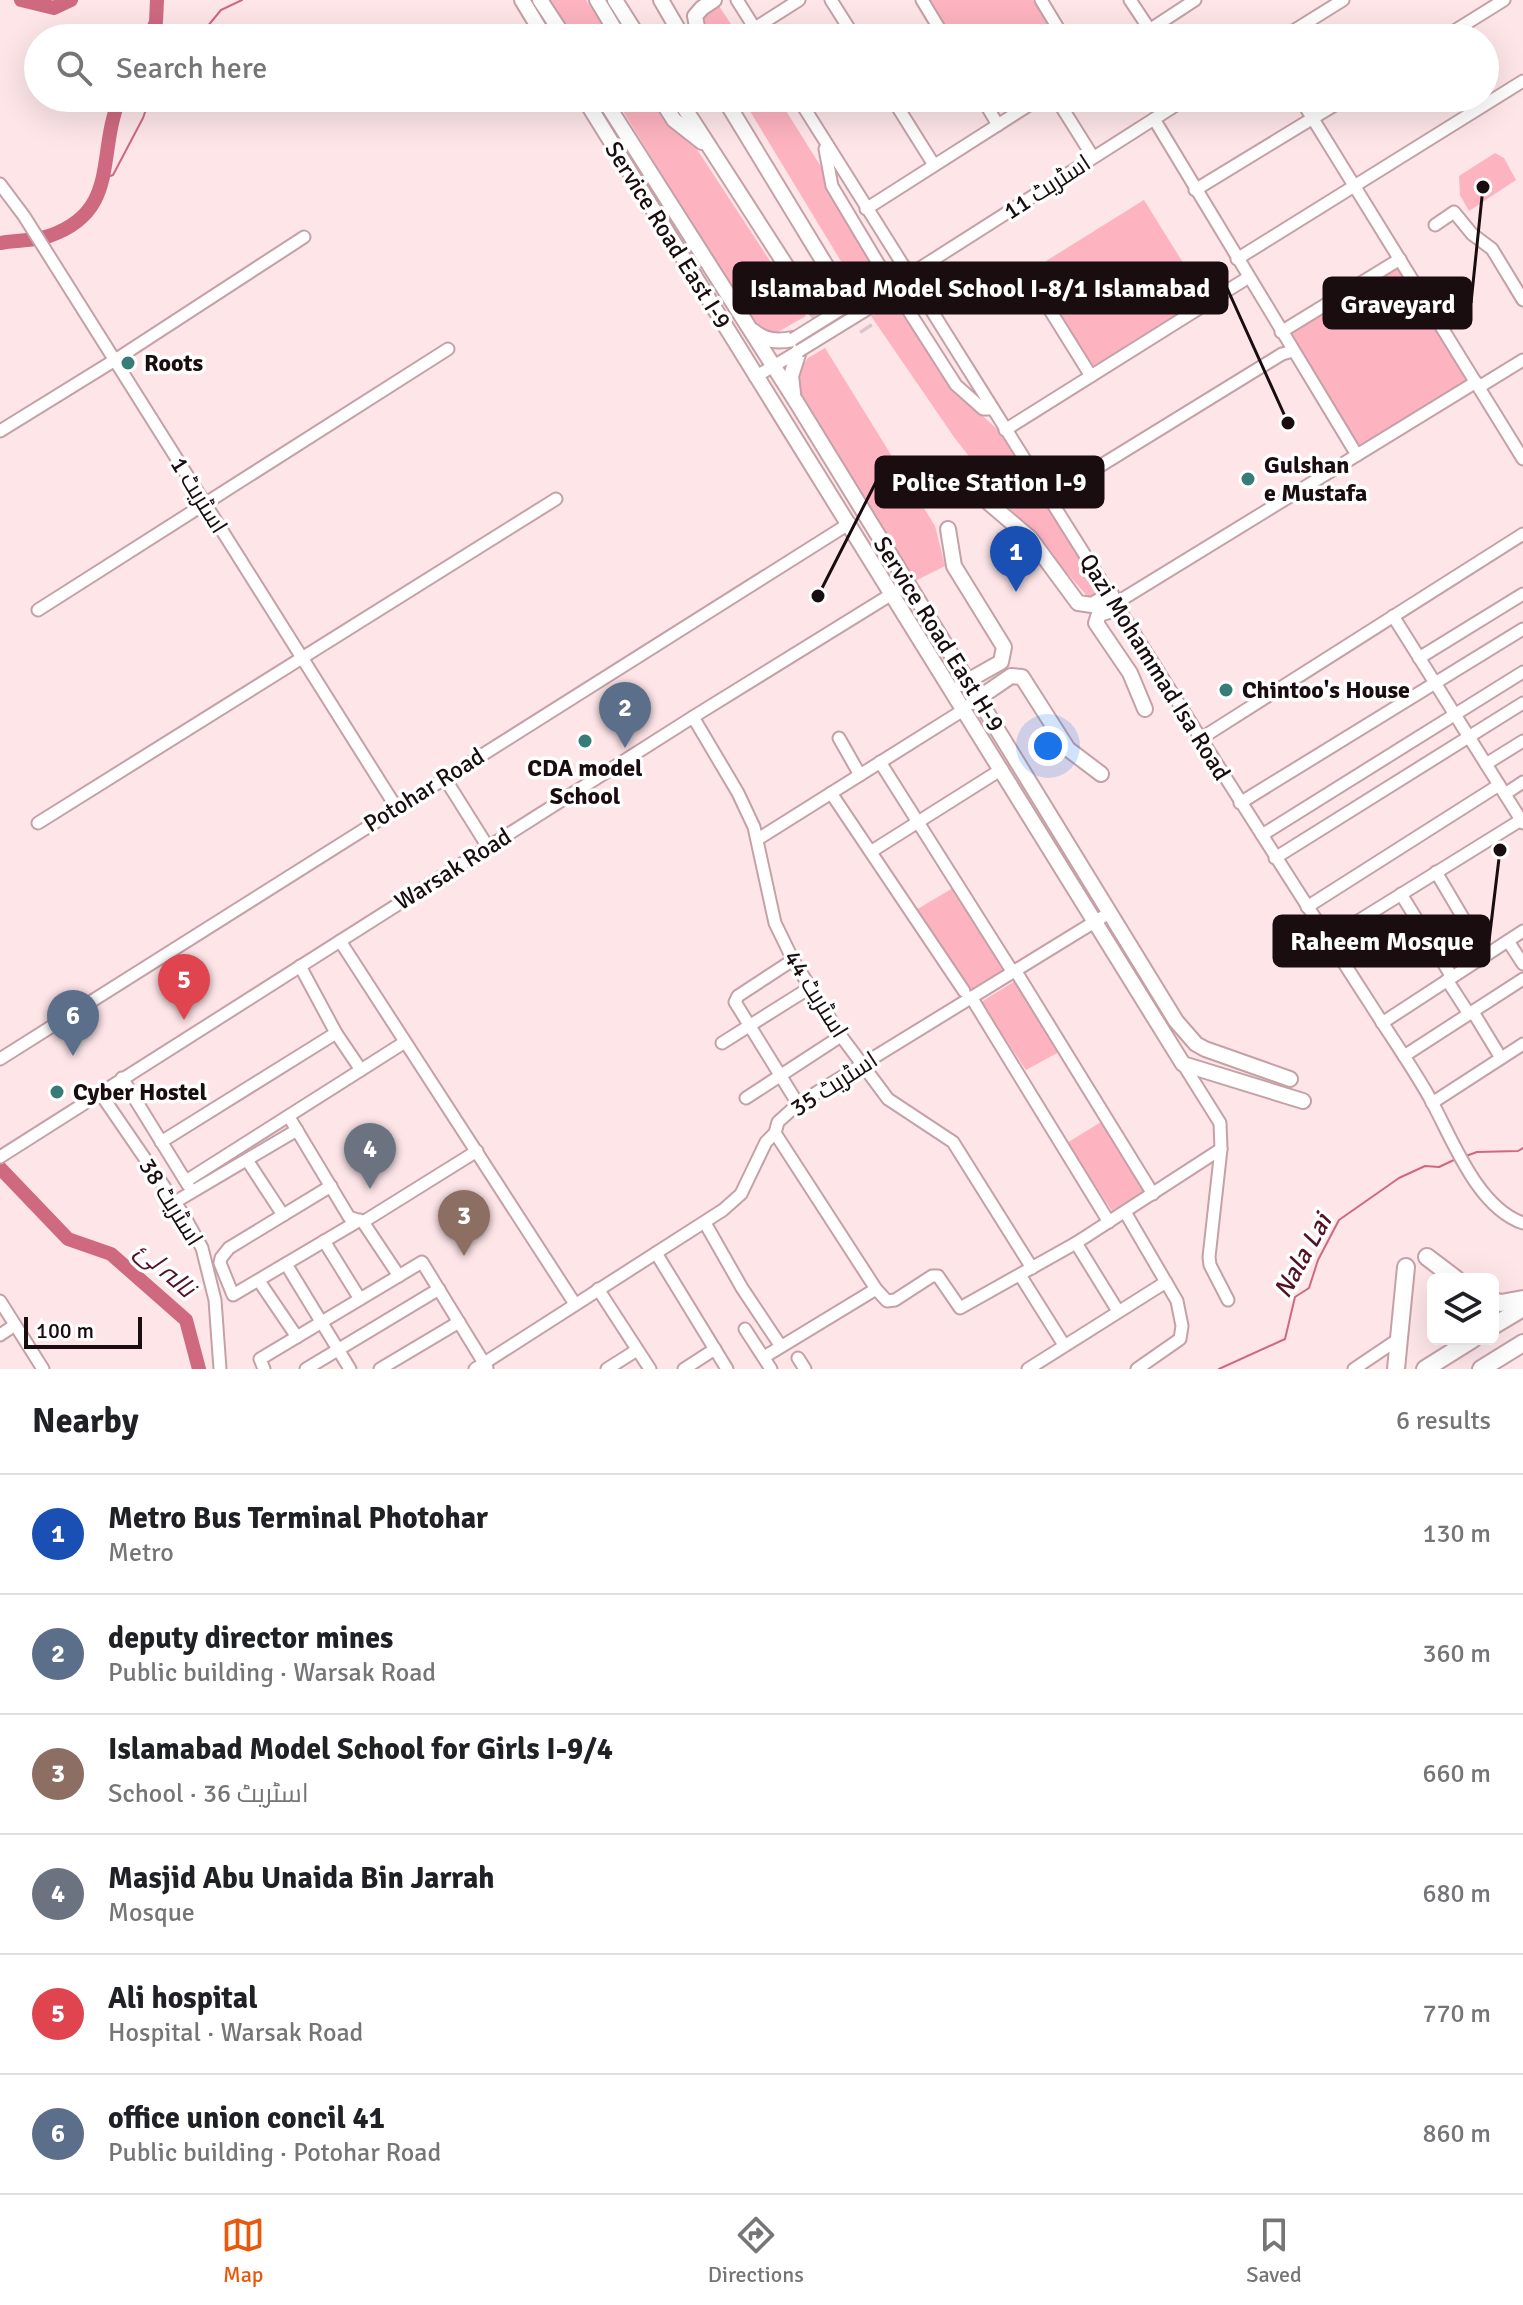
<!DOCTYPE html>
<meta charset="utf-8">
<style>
:root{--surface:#fff;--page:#f6f6f6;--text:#202124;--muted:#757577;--line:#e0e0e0;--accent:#ea580c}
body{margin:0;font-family:Signika,Cairo,sans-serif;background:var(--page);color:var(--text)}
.controls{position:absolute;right:24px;bottom:24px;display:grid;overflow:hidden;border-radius:12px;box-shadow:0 8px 32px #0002}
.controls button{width:72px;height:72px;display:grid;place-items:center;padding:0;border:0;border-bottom:2px solid var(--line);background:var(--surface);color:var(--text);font:40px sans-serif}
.scale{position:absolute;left:24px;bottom:20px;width:118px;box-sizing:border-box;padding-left:8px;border:4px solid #1a0d10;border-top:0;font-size:22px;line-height:28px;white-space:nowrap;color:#1a0d10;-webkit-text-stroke:6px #fff;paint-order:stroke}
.you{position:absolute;left:1048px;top:746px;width:28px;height:28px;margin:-20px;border:6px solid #fff;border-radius:50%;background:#1a73e8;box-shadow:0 0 0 12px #1a73e833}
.badge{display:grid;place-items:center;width:52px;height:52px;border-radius:50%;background:var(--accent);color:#fff;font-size:26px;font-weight:700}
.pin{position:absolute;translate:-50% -66px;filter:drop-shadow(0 2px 4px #0008)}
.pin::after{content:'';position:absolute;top:42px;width:28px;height:24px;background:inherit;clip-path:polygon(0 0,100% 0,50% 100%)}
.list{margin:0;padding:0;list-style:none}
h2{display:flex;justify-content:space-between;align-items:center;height:104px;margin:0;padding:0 32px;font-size:34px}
h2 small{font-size:26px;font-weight:400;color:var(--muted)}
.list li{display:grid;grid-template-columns:52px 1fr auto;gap:24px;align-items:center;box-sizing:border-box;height:120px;padding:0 32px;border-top:2px solid var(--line)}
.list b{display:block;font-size:30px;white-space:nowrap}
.list p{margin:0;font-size:26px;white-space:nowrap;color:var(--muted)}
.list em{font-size:26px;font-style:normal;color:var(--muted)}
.icon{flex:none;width:44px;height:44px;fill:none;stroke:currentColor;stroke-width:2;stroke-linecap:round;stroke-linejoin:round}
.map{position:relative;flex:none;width:1523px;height:1369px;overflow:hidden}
.search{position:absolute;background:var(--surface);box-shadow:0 8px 32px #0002;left:24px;right:24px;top:24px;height:88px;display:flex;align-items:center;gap:20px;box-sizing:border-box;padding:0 28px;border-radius:44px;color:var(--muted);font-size:30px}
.sheet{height:824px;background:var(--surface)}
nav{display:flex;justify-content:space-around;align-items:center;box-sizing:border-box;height:112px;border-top:2px solid var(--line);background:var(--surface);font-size:22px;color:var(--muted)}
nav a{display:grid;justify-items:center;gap:4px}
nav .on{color:var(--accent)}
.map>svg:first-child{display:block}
</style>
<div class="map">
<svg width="1523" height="1369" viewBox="0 0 1523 1369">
<rect width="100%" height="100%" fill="#fde5e8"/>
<!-- green -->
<g fill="#fdb3c0">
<polygon points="550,0 586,0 610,38 573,38"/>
<polygon points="927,0 1033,0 1056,38 951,38"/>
<polygon points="719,6 740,38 707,38 703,30 705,12"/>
<polygon points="615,98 650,98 667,123 696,148 806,316 776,333 756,329"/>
<polygon points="742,98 778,98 823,170 871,261 868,279 856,286"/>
<polygon points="1495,153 1504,158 1516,180 1469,211 1460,195 1459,176"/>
<polygon points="1144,200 1205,298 1091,371 1030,271"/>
<polygon points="1400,259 1472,379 1357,451 1281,332"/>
<polygon points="885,309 901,313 953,389 997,429 1103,592 1088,597 1007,505 954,437 871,316"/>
<polygon points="825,348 935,526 945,566 913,582 802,399 796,374 808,358"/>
<polygon points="953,888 1006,970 968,991 916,910"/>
<polygon points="1015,981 1059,1052 1026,1070 981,1002"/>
<polygon points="1101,1122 1145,1193 1112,1211 1067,1143"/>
</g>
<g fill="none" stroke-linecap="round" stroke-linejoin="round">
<!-- stream -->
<g stroke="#ce6980" stroke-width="2">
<polyline points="198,38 221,10 242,0"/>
<polyline points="104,178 113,175 143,118 150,98"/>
<polyline points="1466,1156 1477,1152 1518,1151 1523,1148"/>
<polyline points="1219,1369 1285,1339 1295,1297 1309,1288 1318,1260 1339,1220 1399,1178 1425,1166 1439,1167 1456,1159"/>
</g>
<!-- river -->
<g stroke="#ce6980" stroke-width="14">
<polyline points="21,0 54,8 71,0"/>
<polyline points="149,38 156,22 157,0"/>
<path d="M0,243c16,-3 34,-2 49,-7 72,-25 47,-82 71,-138"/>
<polyline points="0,1168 68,1239 111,1254 186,1320 199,1369"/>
</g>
<!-- major-tunnel -->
<g stroke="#dbc5c8" stroke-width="14" stroke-dasharray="14 7" stroke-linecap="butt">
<polyline points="842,292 867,330"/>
<polyline points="812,306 834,341"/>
</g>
<defs>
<g id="minor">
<polyline points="737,0 761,38"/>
<polyline points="831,0 855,38"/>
<polyline points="922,0 945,38"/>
<polyline points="1041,0 1064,38"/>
<polyline points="1130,0 1150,30"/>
<polyline points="755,28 799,0"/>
<polyline points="1137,38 1195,0"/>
<polyline points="1282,38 1343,0"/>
<polyline points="1443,38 1504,0"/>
<path d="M798,98c191,303 379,607 573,907 20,32 43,64 61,97 21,39 46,106 91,121"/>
<polyline points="892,98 934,165"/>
<polyline points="982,98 998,125"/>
<polyline points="1056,98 1093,157"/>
<polyline points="1300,98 1523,459"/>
<polyline points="1154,119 1357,455"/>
<polyline points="828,146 825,149 832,186 878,263 956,385 983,409 992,409"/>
<polyline points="0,184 24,216 396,807"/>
<polyline points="1195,190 1346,98"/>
<polyline points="866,209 1040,98"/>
<polyline points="1435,225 1454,212 1472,234 1492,249 1523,300"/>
<polyline points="1237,259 1523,81"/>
<polyline points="1025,270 1091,376"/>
<polyline points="906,277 1187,98"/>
<polyline points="877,303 904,286 906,277"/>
<polyline points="1281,332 1400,259"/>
<polyline points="755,377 799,351"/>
<polyline points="1479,387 1523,360"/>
<polyline points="1005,430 1249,277"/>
<polyline points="0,431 115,360 304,237"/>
<polyline points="1048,498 1282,354 1293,351"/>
<polyline points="1116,603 1476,382"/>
<polyline points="38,610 448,349"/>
<polyline points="1393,616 1523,823"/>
<polyline points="1419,658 1523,594"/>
<polyline points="693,717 738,793 754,827 775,923 793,960 841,1036 888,1099 953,1142 1032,1268"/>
<polyline points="839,738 860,775"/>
<polyline points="1200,739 1523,534"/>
<polyline points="880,762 1012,971"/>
<polyline points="1486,764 1523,741"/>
<polyline points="444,777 488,847"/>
<polyline points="831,793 964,991"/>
<polyline points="1505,794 1523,782"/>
<polyline points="1240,803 1523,629"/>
<polyline points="38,823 556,499"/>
<polyline points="1262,835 1523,672"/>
<polyline points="758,839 965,709"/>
<polyline points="872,851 1002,769"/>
<polyline points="1275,858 1523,703"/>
<polyline points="1436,872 1485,955"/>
<polyline points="1401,894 1452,977"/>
<polyline points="1307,907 1499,785"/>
<polyline points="1329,939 1521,820"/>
<polyline points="340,941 575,1304"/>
<polyline points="1508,941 1523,964"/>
<polyline points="793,960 738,996 735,1002 798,1104"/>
<polyline points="300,966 336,1033 361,1070"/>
<polyline points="1015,970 1153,1194"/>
<polyline points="1447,980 1469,1014"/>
<polyline points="971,997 1109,1222"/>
<polyline points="1473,1012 1501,1058"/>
<polyline points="1382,1023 1523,931"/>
<polyline points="722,1043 811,987"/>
<polyline points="1404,1056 1523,979"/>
<polyline points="0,1059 850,523"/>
<polyline points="1183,1064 1220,1123 1221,1149 1209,1257 1210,1265 1228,1300"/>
<polyline points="122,1078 188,1185"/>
<polyline points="100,1093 183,1214 202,1248 215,1300 220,1369"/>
<polyline points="746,1098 841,1036"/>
<polyline points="1432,1103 1523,1044"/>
<polyline points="289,1117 349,1217 363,1222 399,1276"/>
<polyline points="775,1133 876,1289 887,1301 895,1300 932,1276 938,1276 960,1308 1076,1243 1221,1149"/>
<polyline points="161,1142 336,1033"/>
<polyline points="0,1157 693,717 908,584"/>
<polyline points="247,1160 283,1215"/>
<polyline points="186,1181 405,1042"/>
<polyline points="331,1186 229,1248 221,1258 220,1263 233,1295 360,1220"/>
<polyline points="175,1202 297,1130"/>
<polyline points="1125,1212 1177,1301 1182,1326 1180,1339 1137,1369"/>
<polyline points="363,1222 477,1151"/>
<polyline points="705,1223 742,1288 780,1345"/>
<polyline points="324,1241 360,1299"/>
<polyline points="1076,1243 1118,1311"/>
<polyline points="656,1253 727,1369"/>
<polyline points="286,1264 350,1369"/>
<polyline points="1020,1275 1064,1345"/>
<polyline points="259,1281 297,1337"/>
<polyline points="598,1289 650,1369"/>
<polyline points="0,1301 43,1369"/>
<polyline points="745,1329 771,1369"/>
<polyline points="0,1335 15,1325"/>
<polyline points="764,1357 876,1289"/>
<polyline points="798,1358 805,1369"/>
<polyline points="264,1369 260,1359 422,1262 487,1368"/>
<polyline points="306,1369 439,1289"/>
<polyline points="380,1369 459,1322"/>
<polyline points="475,1369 723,1210 741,1194 766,1142 775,1133 778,1122 798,1104 1109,913"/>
<polyline points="607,1369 637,1350"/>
<polyline points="684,1369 715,1349"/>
<polyline points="1028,1369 1166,1282"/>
<polyline points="1354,1369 1400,1338"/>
</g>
<g id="major">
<polyline points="522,0 545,38"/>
<polyline points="540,0 565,38"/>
<polyline points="597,0 618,35 618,38"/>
<polyline points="615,0 639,38"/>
<polyline points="661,0 683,38"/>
<polyline points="699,38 695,16 702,8 714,0"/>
<polyline points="584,98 1183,1064 1303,1101"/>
<polyline points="603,98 797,403 1176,1021 1196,1044 1205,1049 1290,1079"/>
<polyline points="660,98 674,120 702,142"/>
<polyline points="678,98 812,306"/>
<polyline points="724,98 842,292"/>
<path d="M753,331c12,10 24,11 40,8"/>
<polyline points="793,393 791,376 799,351"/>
<polyline points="989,503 1030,538 1078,603 1092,605 1111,594"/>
<polyline points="948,529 954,566 1004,647 1001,662 962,684"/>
<polyline points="1119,608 1099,614 1096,623 1130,673 1145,709"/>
<polyline points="973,702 1011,676 1022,677 1068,749 1101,774"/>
</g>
<g id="highway">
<polyline points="1427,1257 1456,1279"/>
<polyline points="1493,1301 1501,1303 1523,1299"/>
<polyline points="1493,1326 1523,1308"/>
<polyline points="1396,1369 1406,1267"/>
<polyline points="1425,1369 1473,1339"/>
<polyline points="1481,1369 1523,1343"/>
</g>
</defs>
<!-- minor casing -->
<use href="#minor" stroke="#c5a1a7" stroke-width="15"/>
<!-- major casing -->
<use href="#major" stroke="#c5a1a7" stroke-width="18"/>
<!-- highway casing -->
<use href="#highway" stroke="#c5a1a7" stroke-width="20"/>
<!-- minor -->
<use href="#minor" stroke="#fff" stroke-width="11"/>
<!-- major -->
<use href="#major" stroke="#fff" stroke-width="14"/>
<!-- highway -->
<use href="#highway" stroke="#fff" stroke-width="16"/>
<defs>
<g id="minor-bridge">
<polyline points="793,339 870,291"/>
<polyline points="799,351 877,303"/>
</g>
</defs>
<!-- minor-bridge casing -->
<use href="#minor-bridge" stroke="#c5a1a7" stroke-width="15" stroke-linecap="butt"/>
<!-- minor-bridge -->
<use href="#minor-bridge" stroke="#fff" stroke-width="11"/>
</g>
<!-- markers -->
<g fill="#357d76" stroke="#fff" stroke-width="3">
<circle cx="128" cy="363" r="8"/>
<circle cx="1248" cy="479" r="8"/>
<circle cx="1226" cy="690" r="8"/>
<circle cx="585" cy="741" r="8"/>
<circle cx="57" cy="1092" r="8"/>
</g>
<g text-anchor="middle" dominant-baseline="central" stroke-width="7" stroke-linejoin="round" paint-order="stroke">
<!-- street labels -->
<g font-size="24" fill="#1a0d10" stroke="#fff">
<text transform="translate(1047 187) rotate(-33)">اسٹریٹ 11</text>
<text transform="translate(668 235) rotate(58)">Service Road East I-9</text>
<text transform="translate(199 495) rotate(58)">اسٹریٹ 1</text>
<text transform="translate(939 634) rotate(58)">Service Road East H-9</text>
<text transform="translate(1155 667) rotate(58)">Qazi Mohammad Isa Road</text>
<text transform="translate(424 790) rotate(-32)">Potohar Road</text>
<text transform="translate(453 869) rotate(-32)">Warsak Road</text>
<text transform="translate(816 994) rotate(58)">اسٹریٹ 44</text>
<text transform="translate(834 1084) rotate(-33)">اسٹریٹ 35</text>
<text transform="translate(171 1202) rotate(58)">اسٹریٹ 38</text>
</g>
<!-- poi labels -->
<g font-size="24" font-weight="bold" fill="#1a0d10" stroke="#fff" text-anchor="start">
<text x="144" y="363">Roots</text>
<text x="1264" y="465">Gulshan<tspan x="1264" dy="28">e Mustafa</tspan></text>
<text x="1242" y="690">Chintoo's House</text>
<text x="585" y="768" text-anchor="middle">CDA model<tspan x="585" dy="28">School</tspan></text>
<text x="73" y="1092">Cyber Hostel</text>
</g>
<!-- water labels -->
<g font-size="26" font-style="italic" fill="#521125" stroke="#fff">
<text transform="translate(1303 1256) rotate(-61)">Nala Lai</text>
<text transform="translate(165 1270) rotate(41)">نالہ لئ</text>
</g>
</g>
<!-- callouts -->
<path fill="none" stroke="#1a0d10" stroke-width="3" d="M1288 423L1227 288M1483 187L1471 303M818 596L876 482M1500 850L1489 941"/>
<g fill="#1a0d10" stroke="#fff" stroke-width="3">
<circle cx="1288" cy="423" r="8"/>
<circle cx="1483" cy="187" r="8"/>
<circle cx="818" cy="596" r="8"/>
<circle cx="1500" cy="850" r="8"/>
</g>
<g fill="#1a0d10" stroke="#1a0d10" stroke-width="3">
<rect x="734" y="263" width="493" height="50" rx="8"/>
<rect x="1324" y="278" width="147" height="50" rx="8"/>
<rect x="876" y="457" width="227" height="50" rx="8"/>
<rect x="1274" y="916" width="215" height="50" rx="8"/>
</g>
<g font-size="26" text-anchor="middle" font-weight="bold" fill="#fff">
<text x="980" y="297">Islamabad Model School I-8/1 Islamabad</text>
<text x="1398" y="313">Graveyard</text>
<text x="989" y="491">Police Station I-9</text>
<text x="1382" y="950">Raheem Mosque</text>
</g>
</svg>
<div class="controls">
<button><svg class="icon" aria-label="layers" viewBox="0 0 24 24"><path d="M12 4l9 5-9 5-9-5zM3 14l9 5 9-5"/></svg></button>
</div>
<div class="scale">100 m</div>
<div class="you"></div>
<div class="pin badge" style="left:1016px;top:592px;background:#1a4fb4">1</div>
<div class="pin badge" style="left:625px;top:748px;background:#5c6f8a">2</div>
<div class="pin badge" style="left:464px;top:1256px;background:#8d6e63">3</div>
<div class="pin badge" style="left:370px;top:1189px;background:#6b7280">4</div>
<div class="pin badge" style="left:184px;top:1020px;background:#e0444e">5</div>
<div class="pin badge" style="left:73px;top:1056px;background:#5c6f8a">6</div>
<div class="search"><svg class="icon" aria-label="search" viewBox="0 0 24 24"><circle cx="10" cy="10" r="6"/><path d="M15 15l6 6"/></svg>Search here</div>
</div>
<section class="sheet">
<h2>Nearby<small>6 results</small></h2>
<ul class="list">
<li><span class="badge" style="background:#1a4fb4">1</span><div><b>Metro Bus Terminal Photohar</b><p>Metro</p></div><em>130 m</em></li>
<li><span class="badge" style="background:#5c6f8a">2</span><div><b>deputy director mines</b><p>Public building · Warsak Road</p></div><em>360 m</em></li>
<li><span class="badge" style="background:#8d6e63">3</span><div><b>Islamabad Model School for Girls I-9/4</b><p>School · اسٹریٹ 36</p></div><em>660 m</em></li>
<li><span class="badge" style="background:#6b7280">4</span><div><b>Masjid Abu Unaida Bin Jarrah</b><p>Mosque</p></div><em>680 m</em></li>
<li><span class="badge" style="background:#e0444e">5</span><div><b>Ali hospital</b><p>Hospital · Warsak Road</p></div><em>770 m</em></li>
<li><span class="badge" style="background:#5c6f8a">6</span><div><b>office union concil 41</b><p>Public building · Potohar Road</p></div><em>860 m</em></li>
</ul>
</section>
<nav>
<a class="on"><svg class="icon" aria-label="map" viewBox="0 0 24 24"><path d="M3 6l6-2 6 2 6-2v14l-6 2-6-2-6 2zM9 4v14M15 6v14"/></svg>Map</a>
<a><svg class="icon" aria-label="directions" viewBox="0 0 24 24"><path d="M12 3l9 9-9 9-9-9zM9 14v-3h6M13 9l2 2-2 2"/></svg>Directions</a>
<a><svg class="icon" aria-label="saved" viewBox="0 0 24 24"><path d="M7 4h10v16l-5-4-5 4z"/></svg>Saved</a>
</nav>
